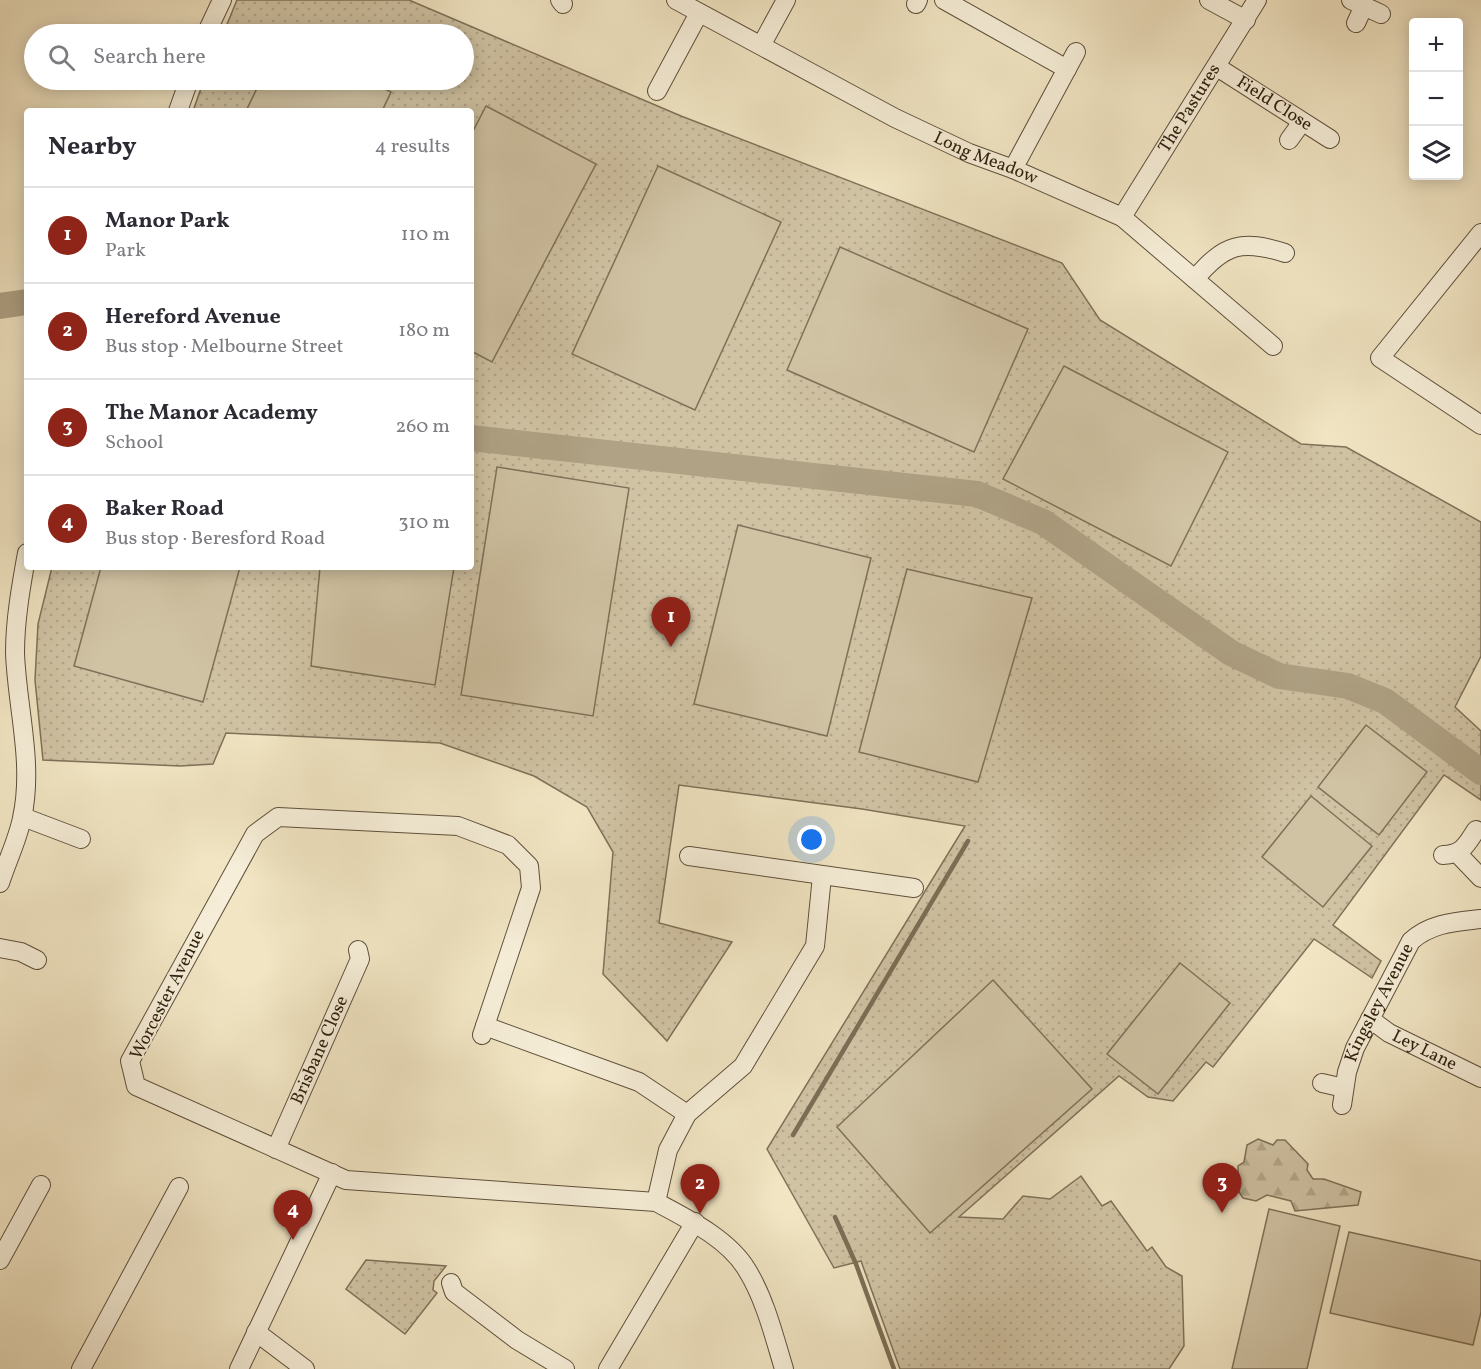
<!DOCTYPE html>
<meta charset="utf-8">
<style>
:root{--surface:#fff;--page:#f2f2f3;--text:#2b2b33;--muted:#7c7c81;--line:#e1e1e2;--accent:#8f2418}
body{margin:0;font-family:Vollkorn,serif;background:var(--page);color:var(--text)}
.controls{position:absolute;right:18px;top:18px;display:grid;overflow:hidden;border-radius:6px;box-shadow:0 3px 15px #0003}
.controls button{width:54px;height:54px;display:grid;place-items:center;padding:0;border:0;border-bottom:2px solid var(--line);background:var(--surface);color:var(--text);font:30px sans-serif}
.you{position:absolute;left:812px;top:840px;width:21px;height:21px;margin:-15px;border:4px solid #fff;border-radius:50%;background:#1a73e8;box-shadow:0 0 0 9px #1a73e833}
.badge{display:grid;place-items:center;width:39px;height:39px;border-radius:50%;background:var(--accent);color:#fff;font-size:20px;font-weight:700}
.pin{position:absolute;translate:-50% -50px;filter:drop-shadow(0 2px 3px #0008)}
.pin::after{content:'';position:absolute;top:32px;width:21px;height:18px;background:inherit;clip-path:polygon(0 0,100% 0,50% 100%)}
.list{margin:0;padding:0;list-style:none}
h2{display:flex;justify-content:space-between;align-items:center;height:78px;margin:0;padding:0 24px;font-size:26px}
h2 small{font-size:20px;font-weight:400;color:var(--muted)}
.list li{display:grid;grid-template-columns:39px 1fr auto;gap:18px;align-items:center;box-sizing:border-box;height:96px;padding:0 24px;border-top:2px solid var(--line)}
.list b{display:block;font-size:22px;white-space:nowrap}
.list p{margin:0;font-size:20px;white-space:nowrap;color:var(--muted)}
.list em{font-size:20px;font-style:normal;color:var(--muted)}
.icon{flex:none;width:33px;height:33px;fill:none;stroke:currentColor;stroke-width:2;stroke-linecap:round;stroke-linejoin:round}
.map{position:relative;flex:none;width:1481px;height:1369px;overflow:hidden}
.search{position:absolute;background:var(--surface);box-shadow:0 3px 15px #0003;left:24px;top:24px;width:450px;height:66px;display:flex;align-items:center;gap:15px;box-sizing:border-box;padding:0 21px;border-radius:33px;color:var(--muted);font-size:22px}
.panel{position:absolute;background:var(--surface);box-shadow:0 3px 15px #0003;left:24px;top:108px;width:450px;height:462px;border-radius:6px}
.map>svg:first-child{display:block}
</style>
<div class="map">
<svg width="1481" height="1369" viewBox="0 0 1481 1369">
<defs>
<pattern id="green-dots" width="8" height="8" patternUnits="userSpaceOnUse" patternTransform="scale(1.5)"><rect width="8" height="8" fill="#d0c3a4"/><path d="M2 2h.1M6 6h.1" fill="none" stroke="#b3a78c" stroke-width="1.8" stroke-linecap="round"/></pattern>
<pattern id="forest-firs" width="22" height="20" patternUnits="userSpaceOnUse" patternTransform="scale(1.5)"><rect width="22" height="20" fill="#d0c3a4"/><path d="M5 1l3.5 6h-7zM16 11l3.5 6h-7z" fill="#b3a78c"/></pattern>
</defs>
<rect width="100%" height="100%" fill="#f1e5c3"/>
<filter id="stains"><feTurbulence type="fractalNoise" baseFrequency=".00333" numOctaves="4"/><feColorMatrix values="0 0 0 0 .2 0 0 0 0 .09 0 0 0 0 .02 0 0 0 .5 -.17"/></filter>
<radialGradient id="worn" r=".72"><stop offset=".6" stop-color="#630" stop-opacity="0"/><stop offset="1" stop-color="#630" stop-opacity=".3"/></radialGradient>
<!-- green -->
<g fill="url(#green-dots)" stroke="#7f7159" stroke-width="1.5">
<polygon points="237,0 409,0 681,116 1062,263 1100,320 1301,444 1346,447 1481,522 1481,656 1455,707 1481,731 1481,800 1444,775 1333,925 1381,961 1372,978 1314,939 1213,1067 1206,1062 1173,1101 1148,1097 1119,1076 959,1217 1003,1219 1023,1196 1050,1199 1081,1176 1102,1206 1111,1201 1147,1251 1152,1247 1166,1267 1182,1276 1184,1346 1169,1369 900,1369 861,1261 834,1268 767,1149 965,826 862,809 679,785 659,923 732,942 667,1041 603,974 613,852 587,807 534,776 440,743 226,733 213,764 180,766 43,760 35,680 38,624 52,567 471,567 471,111 193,111 204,80 464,80 464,34 223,34"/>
<polygon points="366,1260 446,1266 434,1281 433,1290 437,1293 405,1334 346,1289"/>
</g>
<!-- forest -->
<polygon fill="url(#forest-firs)" stroke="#7f7159" stroke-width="1.5" points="1258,1139 1273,1145 1277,1140 1285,1140 1308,1164 1307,1170 1313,1179 1324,1179 1361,1192 1358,1205 1295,1211 1291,1201 1267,1195 1256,1201 1243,1198 1239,1192 1238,1166 1244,1162 1247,1145"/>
<!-- pitch -->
<g fill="#d0c3a4" stroke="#7f7159" stroke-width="1.5">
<polygon points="261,80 367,80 391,92 382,111 246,111"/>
<polygon points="486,106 596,164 492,362 471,351 471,135"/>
<polygon points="658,166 781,222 695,410 572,354"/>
<polygon points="840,247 1028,329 974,452 787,370"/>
<polygon points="1064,366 1228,452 1171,566 1003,479"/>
<polygon points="497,467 629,488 593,716 461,695"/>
<polygon points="738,525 871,558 827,736 694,704"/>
<polygon points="101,567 240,567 203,702 74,666"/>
<polygon points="320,567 454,567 435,685 311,666"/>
<polygon points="907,569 1032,598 978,782 859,752"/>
<polygon points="1366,725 1427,772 1379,835 1318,787"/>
<polygon points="1311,796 1372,846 1323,907 1262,857"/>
<polygon points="1180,963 1230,1003 1158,1094 1107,1054"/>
<polygon points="993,980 1092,1089 930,1233 837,1127"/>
<polygon points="1269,1209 1340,1226 1307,1369 1232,1369"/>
<polygon points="1349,1232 1481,1261 1481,1312 1473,1345 1330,1313"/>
</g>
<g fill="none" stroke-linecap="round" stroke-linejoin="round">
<!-- stream -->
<g stroke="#7b6e55" stroke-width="4.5">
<polyline points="793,1135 968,841"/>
<polyline points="835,1217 856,1264 894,1369"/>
</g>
<!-- river -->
<g stroke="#afa285" stroke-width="26">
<polyline points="0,306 27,302"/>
<polyline points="471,438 977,494 1043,522 1231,653 1279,676 1348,686 1385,701 1481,772"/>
</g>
<defs>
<g id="minor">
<polyline points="560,0 563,4"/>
<path id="s1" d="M676,0l219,118 74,35 44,16 109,48 151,129"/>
<polyline points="944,0 1067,69"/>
<polyline points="1209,0 1246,20"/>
<polyline points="1351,0 1381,14"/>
<polyline points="916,4 918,0"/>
<polyline points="1356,23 1364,6"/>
<polyline points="206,34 222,0"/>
<polyline points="762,44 786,0"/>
<path id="s2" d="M1217,67l113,72"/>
<polyline points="657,91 699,13"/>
<polyline points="178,111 189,80"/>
<polyline points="1289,140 1302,122"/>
<polyline points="1013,169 1076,52"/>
<path id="s3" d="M1122,217l135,-217"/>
<polyline points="1481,233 1380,358 1481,425"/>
<path d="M1195,279c29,-35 47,-40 90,-26"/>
<polyline points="23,817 81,839"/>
<polyline points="1458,854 1481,878"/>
<path d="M1443,855c20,-1 23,-10 33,-25"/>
<polyline points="689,856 914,888"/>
<path d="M0,883c7,-22 18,-44 22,-65 12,-55 -5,-110 -7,-165 0,-33 6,-67 12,-100"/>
<polyline points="0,948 21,952 37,960"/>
<path id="s4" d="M1370,1019l19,14 92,45"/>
<polyline points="485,1026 639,1082 687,1114 668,1150 656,1202"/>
<path d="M482,1035l49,-147 -2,-22 -21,-21 -50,-19 -180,-9 -23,17 -125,227 6,25 210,94 310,22c30,16 73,37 91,68 18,29 27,66 37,99"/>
<polyline points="1322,1083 1344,1088"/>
<path id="s5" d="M1342,1105l5,-33 8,-24 56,-107c20,-18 44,-19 70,-22"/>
<polyline points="687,1114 743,1066 815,946 822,876"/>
<path id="s6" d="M276,1149l84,-190 -2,-9"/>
<polyline points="0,1260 41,1185"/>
<polyline points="451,1283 454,1292 517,1340 565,1369"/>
<polyline points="256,1332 305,1369"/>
<polyline points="81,1369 179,1187"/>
<polyline points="239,1369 332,1173"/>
<polyline points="608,1369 695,1222"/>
</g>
</defs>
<!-- minor casing -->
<use href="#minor" stroke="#5f503b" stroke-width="20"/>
<!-- minor -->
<use href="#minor" stroke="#f6eed8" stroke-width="18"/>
</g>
<g text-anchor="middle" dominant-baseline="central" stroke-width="4.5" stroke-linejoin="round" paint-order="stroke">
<!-- street labels -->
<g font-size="18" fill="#2e1f0e" stroke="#f6eed8">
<text stroke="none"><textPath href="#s2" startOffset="68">Field Close</textPath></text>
<text stroke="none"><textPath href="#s3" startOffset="128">The Pastures</textPath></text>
<text stroke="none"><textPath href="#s1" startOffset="348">Long Meadow</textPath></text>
<text transform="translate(168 995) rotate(-63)">Worcester Avenue</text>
<text stroke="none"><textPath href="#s5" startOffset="110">Kingsley Avenue</textPath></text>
<text stroke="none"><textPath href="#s6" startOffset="108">Brisbane Close</textPath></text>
<text stroke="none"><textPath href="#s4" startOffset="63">Ley Lane</textPath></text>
</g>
</g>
<rect width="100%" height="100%" filter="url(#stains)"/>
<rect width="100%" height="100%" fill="url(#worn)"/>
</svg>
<div class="controls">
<button>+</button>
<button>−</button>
<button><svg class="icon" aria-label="layers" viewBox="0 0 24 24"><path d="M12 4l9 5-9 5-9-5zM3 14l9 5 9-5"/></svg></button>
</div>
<div class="you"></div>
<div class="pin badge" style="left:671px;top:647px">1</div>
<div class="pin badge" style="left:700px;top:1214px">2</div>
<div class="pin badge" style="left:1222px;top:1213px">3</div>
<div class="pin badge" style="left:293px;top:1240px">4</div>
<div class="search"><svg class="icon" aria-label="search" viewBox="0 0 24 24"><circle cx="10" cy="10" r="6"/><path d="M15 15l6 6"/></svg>Search here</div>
<section class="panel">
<h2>Nearby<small>4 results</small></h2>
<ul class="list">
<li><span class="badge">1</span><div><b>Manor Park</b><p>Park</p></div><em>110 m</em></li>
<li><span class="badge">2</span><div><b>Hereford Avenue</b><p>Bus stop · Melbourne Street</p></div><em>180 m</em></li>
<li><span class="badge">3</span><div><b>The Manor Academy</b><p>School</p></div><em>260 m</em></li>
<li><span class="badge">4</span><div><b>Baker Road</b><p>Bus stop · Beresford Road</p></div><em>310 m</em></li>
</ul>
</section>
</div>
